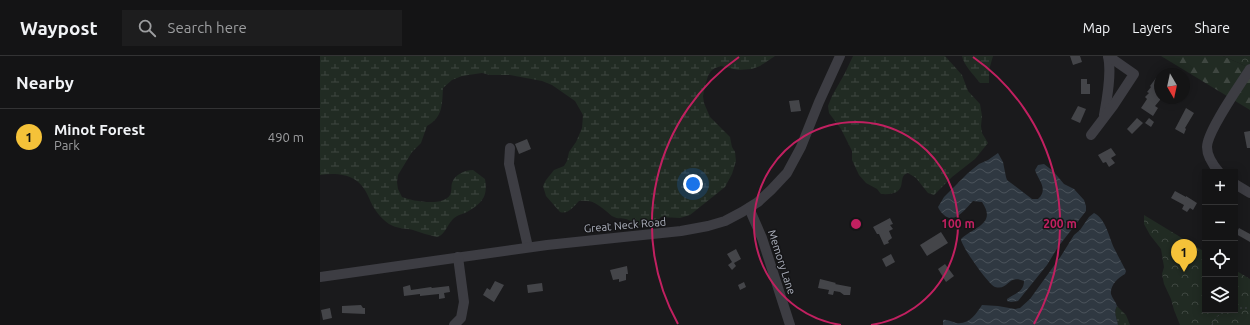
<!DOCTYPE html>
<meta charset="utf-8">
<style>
:root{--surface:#141415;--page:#1d1d1e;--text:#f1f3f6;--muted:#9d9ea0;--line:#333334;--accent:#f5c239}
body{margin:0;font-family:Ubuntu,sans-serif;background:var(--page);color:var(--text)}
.controls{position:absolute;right:12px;bottom:12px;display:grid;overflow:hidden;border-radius:0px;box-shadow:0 2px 10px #0003}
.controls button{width:36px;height:36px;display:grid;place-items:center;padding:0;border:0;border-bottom:1px solid var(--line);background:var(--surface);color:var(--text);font:20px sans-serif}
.compass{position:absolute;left:834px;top:12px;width:36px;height:36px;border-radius:50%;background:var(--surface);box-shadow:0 2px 10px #0003;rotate:171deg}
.you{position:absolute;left:373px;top:128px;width:14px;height:14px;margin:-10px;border:3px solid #fff;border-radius:50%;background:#1a73e8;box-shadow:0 0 0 6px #1a73e833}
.badge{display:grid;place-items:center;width:26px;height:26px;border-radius:50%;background:var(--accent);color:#111;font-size:13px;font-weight:700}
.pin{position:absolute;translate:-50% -33px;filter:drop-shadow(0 1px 2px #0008)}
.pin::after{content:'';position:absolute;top:21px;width:14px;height:12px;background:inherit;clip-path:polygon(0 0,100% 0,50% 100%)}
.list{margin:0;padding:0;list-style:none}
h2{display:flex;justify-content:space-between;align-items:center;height:52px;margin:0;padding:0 16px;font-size:17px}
h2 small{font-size:13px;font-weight:400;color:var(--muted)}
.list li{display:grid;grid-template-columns:26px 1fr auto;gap:12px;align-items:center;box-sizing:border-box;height:56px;padding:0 16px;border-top:1px solid var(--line)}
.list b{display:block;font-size:15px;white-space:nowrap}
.list p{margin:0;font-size:13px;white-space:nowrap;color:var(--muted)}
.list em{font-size:13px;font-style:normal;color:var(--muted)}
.icon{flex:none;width:22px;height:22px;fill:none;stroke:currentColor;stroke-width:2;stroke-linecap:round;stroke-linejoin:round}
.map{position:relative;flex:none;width:930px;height:269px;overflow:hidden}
header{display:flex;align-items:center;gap:24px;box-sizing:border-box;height:56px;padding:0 20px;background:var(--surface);border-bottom:1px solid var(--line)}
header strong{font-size:19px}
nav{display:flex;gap:22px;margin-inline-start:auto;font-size:14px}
.search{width:280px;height:36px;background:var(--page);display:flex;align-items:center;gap:10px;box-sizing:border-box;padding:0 14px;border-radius:0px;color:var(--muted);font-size:15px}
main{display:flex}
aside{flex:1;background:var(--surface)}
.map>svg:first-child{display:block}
</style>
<header>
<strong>Waypost</strong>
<div class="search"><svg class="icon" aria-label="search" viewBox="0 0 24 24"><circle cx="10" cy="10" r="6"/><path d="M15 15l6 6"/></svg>Search here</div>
<nav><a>Map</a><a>Layers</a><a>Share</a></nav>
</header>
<main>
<aside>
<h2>Nearby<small></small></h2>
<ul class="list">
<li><span class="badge">1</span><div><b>Minot Forest</b><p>Park</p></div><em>490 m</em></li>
</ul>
</aside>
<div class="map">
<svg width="930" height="269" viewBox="0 0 930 269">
<defs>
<pattern id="forest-firs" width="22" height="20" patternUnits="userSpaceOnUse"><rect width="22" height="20" fill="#212b23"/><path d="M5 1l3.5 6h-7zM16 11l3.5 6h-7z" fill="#3f4741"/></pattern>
<pattern id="wetland-marsh" width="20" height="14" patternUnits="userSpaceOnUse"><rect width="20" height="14" fill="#212b23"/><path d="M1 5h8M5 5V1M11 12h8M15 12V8" fill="none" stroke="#3f4741"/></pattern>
<pattern id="park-crowns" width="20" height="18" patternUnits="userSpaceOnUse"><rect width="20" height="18" fill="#212b23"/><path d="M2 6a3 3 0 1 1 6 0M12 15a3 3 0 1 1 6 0" fill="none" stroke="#3f4741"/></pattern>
<pattern id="water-waves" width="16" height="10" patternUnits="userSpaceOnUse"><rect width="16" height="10" fill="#2f3841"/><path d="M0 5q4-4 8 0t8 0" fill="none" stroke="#4a525a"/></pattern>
</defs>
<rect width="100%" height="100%" fill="#1a1a1c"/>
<!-- forest -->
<polygon fill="url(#forest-firs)" points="841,0 903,0 930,12 930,54"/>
<!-- wetland -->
<g fill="url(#wetland-marsh)">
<path d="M0,0h455l-15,10 -8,3 -14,1 -17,-4 -6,2 -4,3 -3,5 -3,10 -2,10 1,7 6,14 20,20 2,10 3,5 1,9 -4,13 -7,13 -35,28 -10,3 -19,-1c-13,16 -20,8 -35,2 -4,-1 -9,0 -12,-2 -3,-1 -5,-4 -8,-6 -10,-8 -14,-11 -27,-10 -5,5 -11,14 -19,11l-14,-16 -3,-10 3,-6 8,-10 10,-4 3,-5 2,-9 7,-10 6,-14 1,-13 -8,-14 -23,-16 -10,-4 -32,-6h-20l-8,-2 -20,3 -10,4 -9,8c-1,17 0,29 -16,38l-6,17 -9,9 -14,23 -1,7 1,7 4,8c10,4 41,10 48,-2 2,-4 1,-9 2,-12 3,-9 13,-13 21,-13l12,9c3,17 -2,24 -18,33 -4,2 -10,3 -14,7 -6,6 -8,16 -16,18 -8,-2 -16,-4 -24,-7 -8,-2 -16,-1 -24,-6 -9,-6 -16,-16 -20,-26 -9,-23 -28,-26 -49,-23z"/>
<path d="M533,0h92l17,19 6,16 12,13 2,12 -1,10 1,7 6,10 -13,16 -23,18 -18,18 -6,-2 -12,-15 -8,-5c-13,3 4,23 -27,21l-4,-5 -11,-6 -7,-8 -7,-15v-9l-11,-22 -12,-16 -1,-7 4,-10 13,-23z"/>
<path d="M642,0h31l-4,14v13h-9c-6,-8 -16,-17 -18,-27z"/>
<path d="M797,250l9,9 4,10h-12c-1,-7 -5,-12 -1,-19z"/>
</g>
<!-- park -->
<g fill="url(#park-crowns)">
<polygon points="903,0 930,0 930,12"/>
<polygon points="824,159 885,196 885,254 915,254 915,214 930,223 930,269 860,269 854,254 851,243 844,228 842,218 844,211 841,193 830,179 824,168"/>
</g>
<!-- water -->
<g fill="url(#water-waves)">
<path d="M678,97l5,9 3,15 1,3 25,19h6c11,-10 0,-19 -3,-29l3,-5 6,-1 9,7 11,13 10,5 10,11 2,6v5l-28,36 -11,18 -29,36 -7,1 -4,-1v-2c7,-5 17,-7 17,-18 -17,-7 -15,10 -29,6 -6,-2 -34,-41 -34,-48 13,-12 36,-15 21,-37l-9,-1c-7,7 -18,24 -29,14 -3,-3 -5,-5 -6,-8l6,-10 24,-24 11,-9 9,-4z"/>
<path d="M774,157c12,6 15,24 20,35 4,8 8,15 12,23l-1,3c-7,4 -15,11 -14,20 1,4 5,8 6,12 -4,7 0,12 1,19h-175v-5c5,-1 8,2 13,3 13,2 20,-9 26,-18l16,1 17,3 5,-1 10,-9 31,-43 13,-21 6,-5 9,-13z"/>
</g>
<!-- building -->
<g fill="#444549">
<polygon points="750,0 760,0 762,6 753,9"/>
<polygon points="836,22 840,25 840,44 835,50 838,52 833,60 821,52 827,43 825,41 829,37 827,36 831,31 830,30"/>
<polygon points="761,23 767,23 767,28 770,28 770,38 761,38"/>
<polygon points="479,44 481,55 471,56 469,45"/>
<polygon points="758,50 766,53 760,67 751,63"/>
<polygon points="866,52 874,57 865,72 866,73 864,78 855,73"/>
<polygon points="817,62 823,67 812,78 807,73"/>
<polygon points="829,62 834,66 831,71 825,67"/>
<polygon points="930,75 930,92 927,92 924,76"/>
<polygon points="207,83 211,93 199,98 195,88"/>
<polygon points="791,92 796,99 791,102 795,107 789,111 786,106 783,107 778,99"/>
<polygon points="855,135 866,141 866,140 877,147 873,154 870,152 867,156 862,153 864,149 851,142"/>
<polygon points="570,162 573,168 570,169 573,173 569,175 572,182 568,185 569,187 564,189 559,178 557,178 553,171"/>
<polygon points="919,172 930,178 930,186 916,178"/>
<polygon points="621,176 628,187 607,200 600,189"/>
<polygon points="416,193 421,203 414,207 416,210 412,214 408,209 412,206 407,198"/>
<polygon points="571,198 575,206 566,211 562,203"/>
<polygon points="625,208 634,220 626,226 618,213"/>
<polygon points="307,210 308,218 306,218 306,224 299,226 299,223 293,224 290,214"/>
<polygon points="500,223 516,227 515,228 531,231 530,239 524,239 520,236 514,235 513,239 508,238 509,234 498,232"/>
<polygon points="175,225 184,229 174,246 163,239 167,232 170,234"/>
<polygon points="424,226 426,231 420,234 418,229"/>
<polygon points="222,227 223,235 208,237 207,229"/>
<polygon points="90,229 91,234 111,231 112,232 129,230 130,236 124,237 125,242 119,243 119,238 100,240 100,238 84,240 83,231"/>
<polygon points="41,249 43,252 45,252 45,258 22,257 22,250"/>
<polygon points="10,252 12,262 3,264 1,254"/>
</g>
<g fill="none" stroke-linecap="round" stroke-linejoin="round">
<!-- path -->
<g stroke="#414248" stroke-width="1" stroke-dasharray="2 3" stroke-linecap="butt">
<polyline points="915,252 930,252"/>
<path d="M892,269c3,-7 8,-13 16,-15"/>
</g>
<!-- minor -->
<g stroke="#3d3d43" stroke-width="10">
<path d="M784,59c3,-16 8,-42 4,-59"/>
<polyline points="771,79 793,50 814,18 788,0"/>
<polyline points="190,92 189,108 208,191"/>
<path d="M899,116c-6,-7 -12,-15 -12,-25 0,-16 33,-62 43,-78"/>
<polyline points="915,128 930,137"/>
<polyline points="429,152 442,182 470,269"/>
<polyline points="0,221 227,189 361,175 388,170 405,165 422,156 438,146 451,134 467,117 481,91 499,46 520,0"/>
<polyline points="134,269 141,262 144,246 138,201"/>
</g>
</g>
<!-- distance rings -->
<g fill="none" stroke="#c12060" stroke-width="2">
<path d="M521 269A102 102 0 1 1 551 269"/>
<path d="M358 268A204 204 0 0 1 419 1M653 1A204 204 0 0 1 714 268"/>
</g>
<g text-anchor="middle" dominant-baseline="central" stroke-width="3" stroke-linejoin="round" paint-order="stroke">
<!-- street labels -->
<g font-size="11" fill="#acb0bc" stroke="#151517">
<text transform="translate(305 169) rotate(-5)">Great Neck Road</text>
<text transform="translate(462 206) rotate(72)">Memory Lane</text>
</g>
</g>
<circle cx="536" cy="168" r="6" fill="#c12060" stroke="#151517" stroke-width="2"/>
<g font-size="12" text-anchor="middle" font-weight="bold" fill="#c12060" stroke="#151517" stroke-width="3" stroke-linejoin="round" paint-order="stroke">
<text x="638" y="172">100 m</text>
<text x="740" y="172">200 m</text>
</g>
</svg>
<div class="controls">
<button>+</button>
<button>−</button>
<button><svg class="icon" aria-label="locate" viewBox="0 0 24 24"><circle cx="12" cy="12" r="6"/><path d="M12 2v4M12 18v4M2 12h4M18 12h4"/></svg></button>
<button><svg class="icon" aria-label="layers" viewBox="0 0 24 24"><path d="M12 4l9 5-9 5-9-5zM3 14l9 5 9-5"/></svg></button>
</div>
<svg class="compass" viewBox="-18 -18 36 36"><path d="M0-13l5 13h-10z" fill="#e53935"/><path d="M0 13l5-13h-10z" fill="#9d9ea0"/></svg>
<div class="you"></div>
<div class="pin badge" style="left:864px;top:216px">1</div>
</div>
</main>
